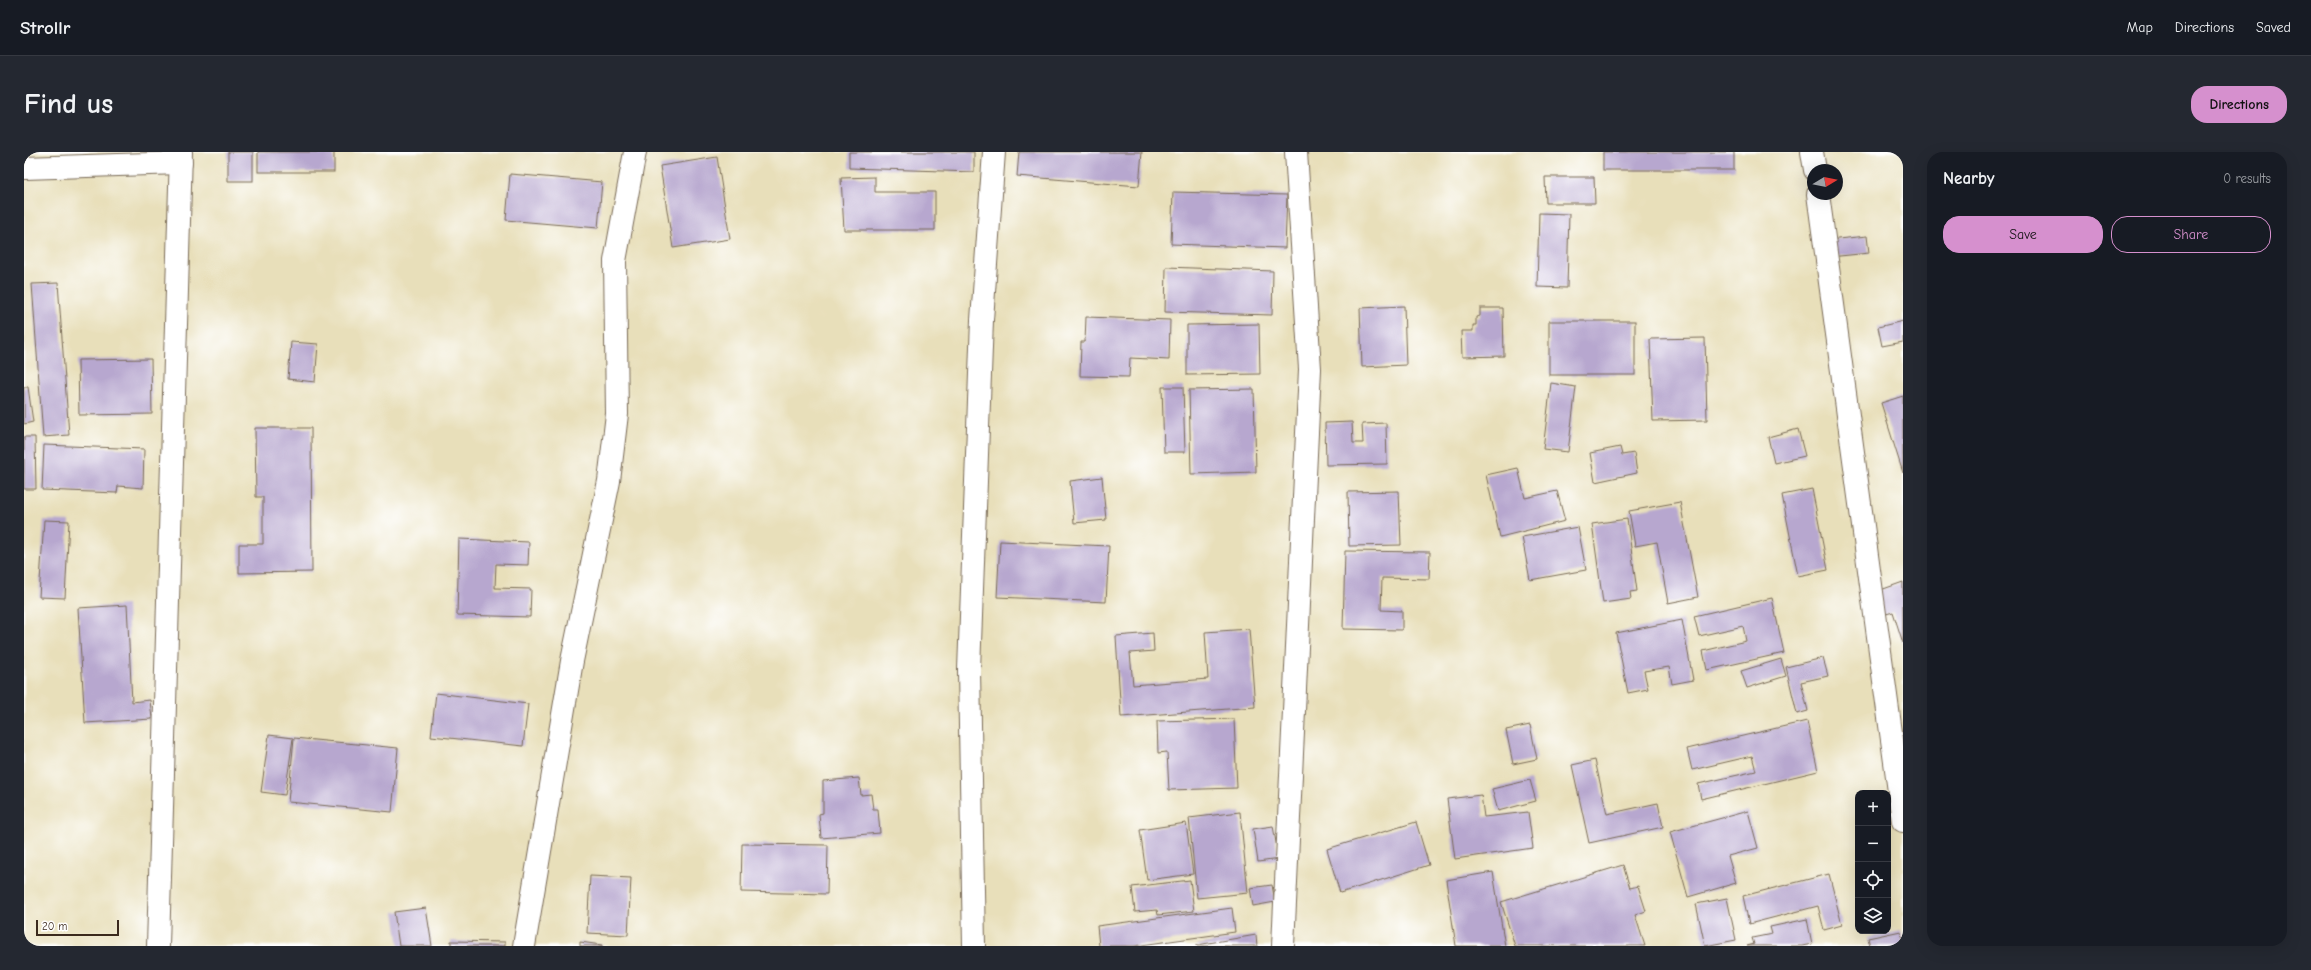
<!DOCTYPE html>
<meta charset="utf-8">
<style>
:root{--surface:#171b24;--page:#242831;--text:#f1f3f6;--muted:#9ea1a6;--line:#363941;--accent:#d690ce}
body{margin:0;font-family:"Comic Neue",sans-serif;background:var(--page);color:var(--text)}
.controls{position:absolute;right:12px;bottom:12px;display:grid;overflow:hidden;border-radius:8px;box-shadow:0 4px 16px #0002}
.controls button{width:36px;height:36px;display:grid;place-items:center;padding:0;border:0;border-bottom:1px solid var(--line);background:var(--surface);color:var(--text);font:20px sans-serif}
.compass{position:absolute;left:1783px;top:12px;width:36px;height:36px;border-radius:50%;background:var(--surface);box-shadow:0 4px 16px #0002;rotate:80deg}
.scale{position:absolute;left:12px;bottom:10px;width:83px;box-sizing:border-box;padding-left:4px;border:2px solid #3b2a1e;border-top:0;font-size:11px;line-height:14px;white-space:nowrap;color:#3b2a1e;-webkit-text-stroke:3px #fff;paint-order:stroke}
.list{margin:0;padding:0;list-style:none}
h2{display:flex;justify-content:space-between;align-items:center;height:52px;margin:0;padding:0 16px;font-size:17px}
h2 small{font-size:13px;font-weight:400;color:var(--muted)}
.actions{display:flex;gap:8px;padding:12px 16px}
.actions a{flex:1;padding:9px 0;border:1px solid var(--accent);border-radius:16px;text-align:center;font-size:14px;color:var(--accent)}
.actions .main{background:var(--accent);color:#111}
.icon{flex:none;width:22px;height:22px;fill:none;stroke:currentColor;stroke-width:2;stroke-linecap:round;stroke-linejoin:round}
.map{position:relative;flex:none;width:1879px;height:794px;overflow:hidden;border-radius:16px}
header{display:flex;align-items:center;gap:24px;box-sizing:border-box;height:56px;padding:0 20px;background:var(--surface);border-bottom:1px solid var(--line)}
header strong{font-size:19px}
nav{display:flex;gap:22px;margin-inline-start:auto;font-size:14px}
.intro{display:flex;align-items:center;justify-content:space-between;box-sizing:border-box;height:96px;padding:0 24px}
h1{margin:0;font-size:28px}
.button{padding:10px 18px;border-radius:16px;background:var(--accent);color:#111;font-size:14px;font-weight:700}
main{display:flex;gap:24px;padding:0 24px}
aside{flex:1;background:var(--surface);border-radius:16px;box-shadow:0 4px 16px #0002}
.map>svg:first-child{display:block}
</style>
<header>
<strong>Strollr</strong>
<nav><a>Map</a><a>Directions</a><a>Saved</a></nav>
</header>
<div class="intro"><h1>Find us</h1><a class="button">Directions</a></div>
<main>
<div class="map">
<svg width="1879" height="794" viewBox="0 0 1879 794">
<rect width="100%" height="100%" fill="#fff"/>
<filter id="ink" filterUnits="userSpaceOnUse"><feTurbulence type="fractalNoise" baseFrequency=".025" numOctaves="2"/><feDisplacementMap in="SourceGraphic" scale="8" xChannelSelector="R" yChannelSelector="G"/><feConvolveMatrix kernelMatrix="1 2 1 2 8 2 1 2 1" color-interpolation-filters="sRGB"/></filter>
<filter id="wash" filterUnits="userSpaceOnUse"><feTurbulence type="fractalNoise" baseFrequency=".012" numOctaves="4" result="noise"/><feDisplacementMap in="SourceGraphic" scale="16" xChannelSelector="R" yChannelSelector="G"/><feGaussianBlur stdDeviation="0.9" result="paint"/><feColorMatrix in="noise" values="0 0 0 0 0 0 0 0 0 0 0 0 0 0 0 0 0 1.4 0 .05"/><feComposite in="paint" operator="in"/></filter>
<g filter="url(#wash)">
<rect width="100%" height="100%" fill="#e8dfba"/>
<g id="blocks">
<!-- building -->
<g fill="#b7a7cf">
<rect x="204" y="0" width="25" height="29"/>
<rect x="234" y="0" width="76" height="20"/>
<polygon points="825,0 950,0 950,20 825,16"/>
<polygon points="995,0 1118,0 1115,34 993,24"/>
<rect x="1579" y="0" width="131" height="18"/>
<polygon points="693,5 706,87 649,96 636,14"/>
<polygon points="486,22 578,30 574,76 482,68"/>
<polygon points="851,25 851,40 911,40 911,78 820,78 817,26"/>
<polygon points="1521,25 1570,25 1571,51 1522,51"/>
<polygon points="1149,40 1263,43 1261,96 1147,92"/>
<polygon points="1515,61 1545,62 1543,136 1513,135"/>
<polygon points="1843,84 1845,101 1806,105 1804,88"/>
<polygon points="1142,115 1249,119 1248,163 1141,160"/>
<polygon points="34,131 45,283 19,285 8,132"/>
<polygon points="1380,154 1382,213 1338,215 1336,156"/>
<polygon points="1456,156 1479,156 1480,204 1438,205 1437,179 1449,179 1449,173 1452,173 1452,165 1456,164"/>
<polygon points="1062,165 1146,168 1145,208 1106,206 1105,225 1056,224 1057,190 1061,190"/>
<rect x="1525" y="169" width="86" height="54"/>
<polygon points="1879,169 1879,190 1858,194 1854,175"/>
<polygon points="1235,172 1236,222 1163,223 1163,173"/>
<polygon points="1681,186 1683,268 1629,269 1626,187"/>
<polygon points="267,190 294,192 291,230 264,227"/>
<polygon points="127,207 128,262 55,263 54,208"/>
<polygon points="1527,231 1552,235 1544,300 1519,297"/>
<polygon points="0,235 4,235 9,270 0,272"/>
<polygon points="1138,235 1159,235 1161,300 1140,300"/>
<polygon points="1230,237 1232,320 1167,322 1165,238"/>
<polygon points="1879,244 1879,321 1857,251"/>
<polygon points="1328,270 1329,291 1339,291 1338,272 1362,271 1363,312 1302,313 1301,271"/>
<polygon points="231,276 287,276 288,420 215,421 215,392 239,392 239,345 232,345"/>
<polygon points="1774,277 1781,304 1750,311 1744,285"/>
<polygon points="0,285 11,285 12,337 0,337"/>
<polygon points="20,293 120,297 119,336 94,334 93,341 18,338"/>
<polygon points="1596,295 1598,303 1610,301 1613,321 1571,330 1566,301"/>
<polygon points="1494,316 1501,346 1533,339 1541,369 1476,385 1462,323"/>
<polygon points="1078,325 1082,368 1050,371 1046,329"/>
<polygon points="1788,337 1804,418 1774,424 1758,343"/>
<polygon points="1375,339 1377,393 1325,394 1324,340"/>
<polygon points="1656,350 1674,445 1644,451 1633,390 1611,394 1605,359"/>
<polygon points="1603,367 1613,439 1606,440 1607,447 1579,451 1568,372"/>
<polygon points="20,368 45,369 41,446 15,445"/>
<polygon points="1554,375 1562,418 1506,428 1498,385"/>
<polygon points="435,387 505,390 504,413 472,412 471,436 507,437 506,465 433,463"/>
<polygon points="976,389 1085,394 1082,450 973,445"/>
<polygon points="1321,399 1406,400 1405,427 1358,426 1357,458 1378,459 1378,478 1319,477"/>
<polygon points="1879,430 1879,491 1869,460 1859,463 1851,440"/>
<polygon points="1748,446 1760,501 1683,518 1679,499 1722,489 1719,474 1675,484 1670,464"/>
<polygon points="103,453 108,550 126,548 128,567 61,571 54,456"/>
<polygon points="1658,468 1669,528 1648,532 1645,515 1620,519 1624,537 1604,541 1592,481"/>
<polygon points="1225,477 1231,555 1097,565 1092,484 1129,481 1130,499 1106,501 1109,533 1184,527 1181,480"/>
<polygon points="1799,506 1804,524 1777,530 1784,559 1773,562 1762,515"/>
<polygon points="1757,507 1762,524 1723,536 1717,519"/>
<polygon points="412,541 504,552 499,594 407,584"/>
<polygon points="1210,567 1213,636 1145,638 1143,600 1134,601 1133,569"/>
<polygon points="1783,569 1794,619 1677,647 1674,632 1732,619 1728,604 1668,618 1663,597"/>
<polygon points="1506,573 1513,607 1489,612 1482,578"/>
<polygon points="245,583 269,586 261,643 237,640"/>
<polygon points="270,586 374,596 368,660 264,650"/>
<polygon points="1571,608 1583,662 1634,651 1639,675 1565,691 1548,613"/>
<polygon points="835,626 837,643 847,642 849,657 854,657 856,681 797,686 795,662 799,661 799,629"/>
<polygon points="1506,628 1512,649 1474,659 1468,637"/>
<polygon points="1457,643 1460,665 1504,660 1509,696 1431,707 1423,647"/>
<polygon points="1724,659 1734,696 1704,704 1712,731 1664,745 1646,680"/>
<polygon points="1216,660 1224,741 1173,746 1165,666"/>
<polygon points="1392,670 1405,713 1316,741 1303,697"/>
<polygon points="1162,671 1169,722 1123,728 1116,678"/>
<polygon points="1249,674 1255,707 1234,710 1229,677"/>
<polygon points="718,692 804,693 803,742 717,740"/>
<polygon points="1599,713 1606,736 1614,734 1622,759 1611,763 1621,794 1491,794 1477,750"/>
<polygon points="1469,720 1481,794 1432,794 1422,728"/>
<polygon points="1805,722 1818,773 1800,778 1794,754 1725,772 1719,744"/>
<polygon points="566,724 607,726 604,783 563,781"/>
<polygon points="1166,728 1170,759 1134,763 1133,758 1111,760 1108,735"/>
<polygon points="1248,733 1251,750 1229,754 1226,736"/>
<polygon points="1703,746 1712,788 1681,794 1672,752"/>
<polygon points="402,756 408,794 375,794 370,760"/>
<polygon points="1208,756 1211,780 1110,794 1075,794 1073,774"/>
<polygon points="1783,767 1788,792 1778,794 1723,794 1730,792 1728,786 1748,782 1746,775"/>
<polygon points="1877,779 1879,794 1846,794 1844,786"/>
<polygon points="1232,783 1233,794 1173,794 1173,793"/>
<polygon points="427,789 481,790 481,794 427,794"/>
<polygon points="556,790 578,793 578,794 556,794"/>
</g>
</g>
</g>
<g filter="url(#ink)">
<use href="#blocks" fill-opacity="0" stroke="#786955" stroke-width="1"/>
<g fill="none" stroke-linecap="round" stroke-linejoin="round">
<defs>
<g id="minor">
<polyline points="1788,0 1791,18"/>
<polyline points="0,16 157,11"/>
<polyline points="1794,42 1879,669"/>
<polyline points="134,794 157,0"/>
<polyline points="500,794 548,509 585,329 593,262 591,109 611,0"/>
<polyline points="950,794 945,518 958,168 970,0"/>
<polyline points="1259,794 1286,217 1272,0"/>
</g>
</defs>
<!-- minor casing -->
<use href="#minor" stroke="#786955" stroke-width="24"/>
<!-- minor -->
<use href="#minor" stroke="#fff" stroke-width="22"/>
</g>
</g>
</svg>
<div class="controls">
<button>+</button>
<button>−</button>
<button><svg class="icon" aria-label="locate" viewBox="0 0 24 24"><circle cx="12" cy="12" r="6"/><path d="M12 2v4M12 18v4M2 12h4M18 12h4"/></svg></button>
<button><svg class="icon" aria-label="layers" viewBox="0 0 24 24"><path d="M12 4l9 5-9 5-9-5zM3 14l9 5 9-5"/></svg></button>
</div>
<svg class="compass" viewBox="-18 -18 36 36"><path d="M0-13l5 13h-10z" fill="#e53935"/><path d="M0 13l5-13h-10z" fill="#9ea1a6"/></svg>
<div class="scale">20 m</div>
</div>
<aside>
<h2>Nearby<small>0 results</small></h2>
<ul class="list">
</ul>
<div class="actions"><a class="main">Save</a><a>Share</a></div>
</aside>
</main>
